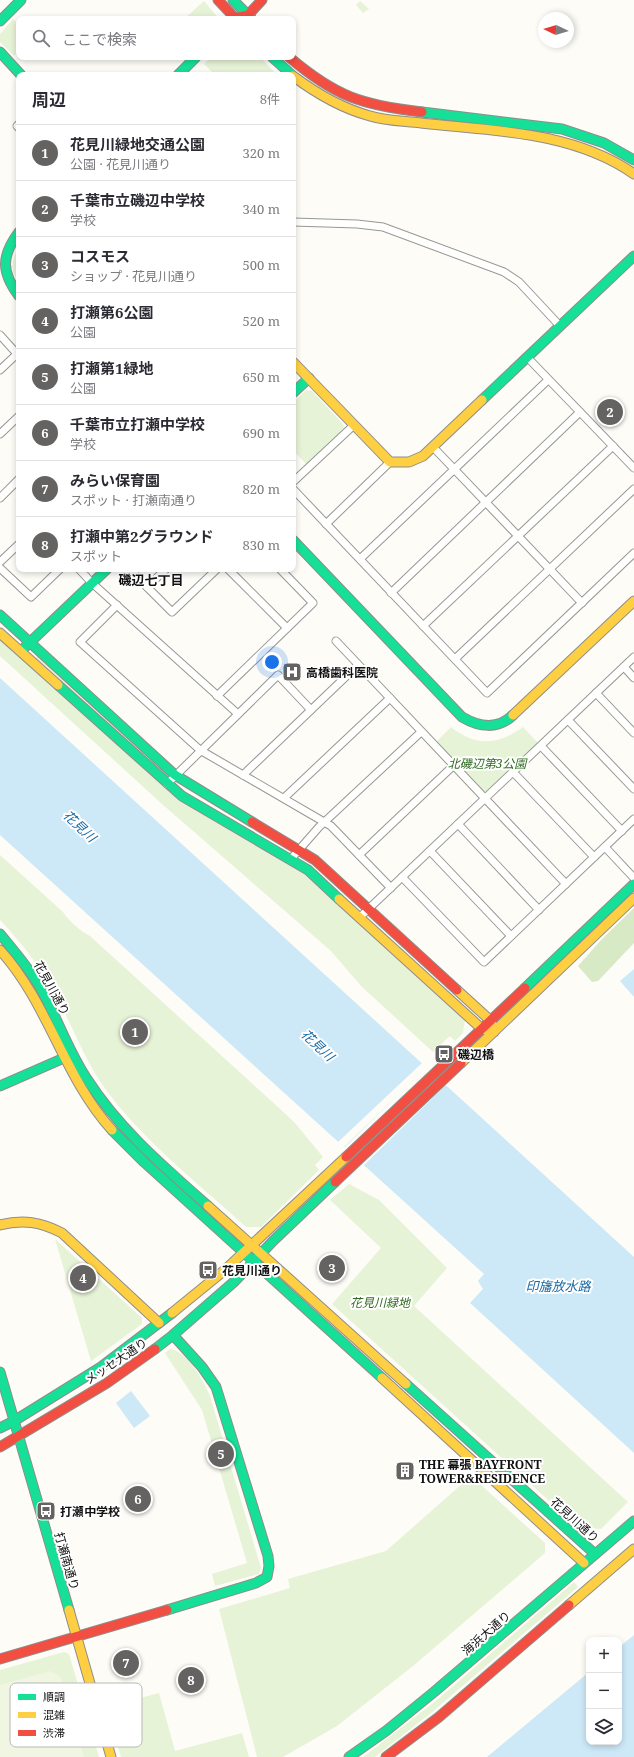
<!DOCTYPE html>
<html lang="ja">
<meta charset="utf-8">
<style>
:root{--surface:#fff;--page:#f7f7f7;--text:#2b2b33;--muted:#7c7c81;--line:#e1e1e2;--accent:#646362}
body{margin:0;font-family:"Noto Serif","Noto Sans JP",serif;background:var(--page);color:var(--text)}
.controls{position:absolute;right:12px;bottom:12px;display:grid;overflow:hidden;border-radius:8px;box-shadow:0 2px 6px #0003}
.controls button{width:36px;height:36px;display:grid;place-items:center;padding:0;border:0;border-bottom:1px solid var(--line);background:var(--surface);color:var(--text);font:20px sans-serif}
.compass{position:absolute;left:538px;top:12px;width:36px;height:36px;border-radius:50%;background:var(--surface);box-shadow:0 2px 6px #0003;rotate:274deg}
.you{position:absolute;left:272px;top:662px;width:14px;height:14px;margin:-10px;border:3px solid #fff;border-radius:50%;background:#1a73e8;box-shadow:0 0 0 6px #1a73e833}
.badge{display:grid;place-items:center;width:26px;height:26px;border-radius:50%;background:var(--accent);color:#fff;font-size:13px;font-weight:700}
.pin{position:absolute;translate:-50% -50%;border:2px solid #fff;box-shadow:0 1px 4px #0006}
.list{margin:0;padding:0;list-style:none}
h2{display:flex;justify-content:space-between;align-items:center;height:52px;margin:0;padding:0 16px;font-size:17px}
h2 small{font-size:13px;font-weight:400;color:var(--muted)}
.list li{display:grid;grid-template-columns:26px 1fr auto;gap:12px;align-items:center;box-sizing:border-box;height:56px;padding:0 16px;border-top:1px solid var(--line)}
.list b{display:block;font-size:15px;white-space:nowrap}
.list p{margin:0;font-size:13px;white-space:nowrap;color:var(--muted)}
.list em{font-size:13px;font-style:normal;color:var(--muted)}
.icon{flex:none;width:22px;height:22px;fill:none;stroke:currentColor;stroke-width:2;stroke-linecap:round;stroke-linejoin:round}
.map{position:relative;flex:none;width:634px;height:1757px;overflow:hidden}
.search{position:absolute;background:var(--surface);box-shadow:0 2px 6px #0003;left:16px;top:16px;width:280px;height:44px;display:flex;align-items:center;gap:10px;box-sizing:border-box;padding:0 14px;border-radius:8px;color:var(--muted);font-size:15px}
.panel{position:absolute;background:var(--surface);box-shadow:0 2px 6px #0003;left:16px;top:72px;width:280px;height:500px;border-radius:8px}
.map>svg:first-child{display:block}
</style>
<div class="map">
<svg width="634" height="1757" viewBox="0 0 634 1757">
<rect width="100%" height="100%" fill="#fdfcf7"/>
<!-- green -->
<g fill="#e7f3d7">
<polygon points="204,1 219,19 184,19"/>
<polygon points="360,1 369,9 363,13 356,5"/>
<polygon points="13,19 19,24 19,51 14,56 0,42 0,34"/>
<polygon points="211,57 260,57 277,75 215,75 204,64"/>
<path d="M19,247v34c-10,-10 -7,-23 0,-34z"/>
<polygon points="306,390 312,391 343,424 344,428 306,464 293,450 293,403"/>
<polygon points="0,637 173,795 305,875 465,1019 463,1033 455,1041 450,1036 433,1052 361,986 331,951 162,804 0,656"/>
<polygon points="38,655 162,770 159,770 35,658"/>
<path d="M451,727c25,20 47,18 72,0l15,16 -51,49 -4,-1 -47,-49z"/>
<path d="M0,855l63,57c6,9 17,19 27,24l189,172 16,15 28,34 -8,8 4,5 -58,57h-15c-48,-44 -103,-86 -142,-140 -20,-28 -32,-62 -48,-92 -15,-27 -34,-52 -56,-75z"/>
<polygon points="349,1184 379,1200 447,1268 414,1306 628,1502 601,1529 579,1528 332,1304 381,1248 330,1200"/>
<polygon points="55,1239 142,1318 142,1324 91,1361"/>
<path d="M170,1349c17,2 34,32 40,47l51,172 -2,6 -44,12 -3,-12 35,-11 -45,-153 -37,-57z"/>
<polygon points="471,1476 545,1543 545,1553 413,1666 337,1726 283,1757 257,1757 219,1609 290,1588 288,1579 386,1551"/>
<polygon points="574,1582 578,1587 431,1713 375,1757 363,1757 437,1700"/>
<polygon points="64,1652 69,1654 99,1757 0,1757 0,1670"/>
<polygon points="159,1693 175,1751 242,1733 249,1757 121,1757 106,1707"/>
</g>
<!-- forest -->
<polygon fill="#d8eac5" points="634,908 634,943 598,981 592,982 578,966 602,939"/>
<!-- pitch -->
<polygon fill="#f0f6e1" points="50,1671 60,1676 84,1757 0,1757 0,1685"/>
<!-- water -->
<g fill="#cde8f7">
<polygon points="0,678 634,1257 634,1453 470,1303 483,1289 478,1281 484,1274 0,835"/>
<polygon points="634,969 634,997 620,981"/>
<polygon points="131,1391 150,1416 134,1428 116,1403"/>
<polygon points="634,1635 634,1757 487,1757 589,1672 589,1742 619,1742 619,1647"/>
</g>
<!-- pier -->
<polygon fill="#fdfcf7" points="423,1062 447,1084 363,1166 343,1149 402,1091 343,1148 337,1143"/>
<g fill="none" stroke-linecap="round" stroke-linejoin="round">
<defs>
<g id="street">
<polyline points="19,124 17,126 19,128"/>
<polyline points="293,222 357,224 383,227 504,272 519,282 560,326"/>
<polyline points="0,335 19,356"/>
<polyline points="527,357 634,468"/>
<polyline points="0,370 17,354"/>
<polyline points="0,434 19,416"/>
<polyline points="433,447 582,603"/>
<polyline points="293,482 354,425"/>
<polyline points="293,489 487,693 634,553"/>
<polyline points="0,498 19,479"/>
<polyline points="326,524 390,462"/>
<polyline points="360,559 548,380"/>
<polyline points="0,562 19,544"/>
<polyline points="0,568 31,597 60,569"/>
<polyline points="79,569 92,583 238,714"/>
<polyline points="130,569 147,587 166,569"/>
<polyline points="228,569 287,628"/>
<polyline points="147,587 172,612 217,569"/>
<polyline points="391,593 580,412"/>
<polyline points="117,605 80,642 200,750 331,826 391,888"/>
<polyline points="423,626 613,446"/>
<polyline points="336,641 566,884"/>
<polyline points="455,659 634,489"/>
<polyline points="624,667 634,678"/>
<polyline points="596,693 634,733"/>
<polyline points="217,696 313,603 280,569"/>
<polyline points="568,720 634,789"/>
<polyline points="541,746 622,831"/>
<polyline points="513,772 594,857"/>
<polyline points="243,775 358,665"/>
<polyline points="167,784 278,675 311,710"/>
<polyline points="284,798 390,698"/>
<polyline points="458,824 539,910"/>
<polyline points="605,847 634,878"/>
<polyline points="430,851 511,936"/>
<polyline points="359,855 453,766"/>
<polyline points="291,859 319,827 421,732"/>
<polyline points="402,877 484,962 634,819"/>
<polyline points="360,917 634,657"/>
</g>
<g id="fast">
<polyline points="233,0 251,18"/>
<polyline points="0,21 21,0"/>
<polyline points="0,52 21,75"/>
<polyline points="272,57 292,75"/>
<polyline points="178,75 196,57"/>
<polyline points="422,112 562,129 604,143 634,160"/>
<path d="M19,232c-18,24 -18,40 0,64"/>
<polyline points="293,393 309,378"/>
<polyline points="482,400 634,256"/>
<path d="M293,540l169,177c17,10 36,13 51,-2"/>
<polyline points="0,615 175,775 252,822"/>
<polyline points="25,647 107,569"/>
<polyline points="58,685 182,796 308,870 339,899"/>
<path d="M0,934c14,17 29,34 40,53 17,30 28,64 47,92 32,50 77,88 121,127"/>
<polyline points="525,988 634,884"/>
<polyline points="0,1086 64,1058"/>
<polyline points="112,1130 144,1162 382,1378"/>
<polyline points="155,1349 173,1335 235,1281 273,1241 335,1182"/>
<polyline points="0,1372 69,1610"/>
<polyline points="406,1384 595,1554"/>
<polyline points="0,1428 14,1421 101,1367 172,1313"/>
<polyline points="167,1610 256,1583 267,1577 269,1566 268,1556 216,1387 202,1367 173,1335"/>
<polyline points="349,1757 386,1731 434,1692 634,1521"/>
</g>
<g id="slow">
<path d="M293,76c24,18 48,32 77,40 16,5 35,5 51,7 72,8 152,8 213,51"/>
<polyline points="293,362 390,462 409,462 423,456 482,400"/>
<polyline points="0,633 58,685"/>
<polyline points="513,715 634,601"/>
<polyline points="339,899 482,1029 494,1032 491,1021 457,990"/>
<path d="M0,950c49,54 63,126 112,180"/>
<polyline points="461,1063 634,898"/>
<polyline points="208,1206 406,1384"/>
<path d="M0,1225c23,-6 41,-3 62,8l97,90"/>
<polyline points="172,1313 226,1269 346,1157"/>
<polyline points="382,1378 584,1563"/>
<polyline points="569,1605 634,1549"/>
<polyline points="69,1610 111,1757"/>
</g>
<g id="jam">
<polyline points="218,0 236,19"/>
<polyline points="235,18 248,15 262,0"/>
<path d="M289,57c47,40 73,48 133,55"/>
<polyline points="252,822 315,860 457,990"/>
<polyline points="346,1157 525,988"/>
<polyline points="335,1182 461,1063"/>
<polyline points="0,1447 107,1383 155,1349"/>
<polyline points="0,1659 167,1610"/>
<polyline points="386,1757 439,1717 569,1605"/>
</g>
</defs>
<!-- street casing -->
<use href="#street" stroke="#979795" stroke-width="9"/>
<!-- fast casing -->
<use href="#fast" stroke="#8e8d8b" stroke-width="11"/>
<!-- slow casing -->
<use href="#slow" stroke="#8e8d8b" stroke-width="11"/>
<!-- jam casing -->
<use href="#jam" stroke="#8e8d8b" stroke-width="11"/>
<!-- street -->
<use href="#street" stroke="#fffffe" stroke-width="7"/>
<!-- fast -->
<use href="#fast" stroke="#16e098" stroke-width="9"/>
<!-- slow -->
<use href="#slow" stroke="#ffcf43" stroke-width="9"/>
<!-- jam -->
<use href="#jam" stroke="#f24e42" stroke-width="9"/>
</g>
<!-- icons -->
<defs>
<symbol id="hospital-square" viewBox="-11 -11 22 22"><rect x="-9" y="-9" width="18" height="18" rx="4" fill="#646362" stroke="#fff"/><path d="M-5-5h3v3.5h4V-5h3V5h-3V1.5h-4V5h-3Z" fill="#fff"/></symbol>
<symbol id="bus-square" viewBox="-11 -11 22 22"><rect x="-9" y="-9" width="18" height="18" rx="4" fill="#646362" stroke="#fff"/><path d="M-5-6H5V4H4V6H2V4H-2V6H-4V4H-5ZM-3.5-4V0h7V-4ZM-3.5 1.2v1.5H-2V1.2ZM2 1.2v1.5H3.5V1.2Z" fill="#fff"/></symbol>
<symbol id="building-square" viewBox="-11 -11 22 22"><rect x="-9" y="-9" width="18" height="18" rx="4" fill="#646362" stroke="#fff"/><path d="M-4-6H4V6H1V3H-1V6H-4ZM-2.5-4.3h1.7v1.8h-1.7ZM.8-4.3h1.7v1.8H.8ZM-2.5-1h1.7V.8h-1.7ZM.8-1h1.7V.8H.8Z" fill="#fff"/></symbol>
</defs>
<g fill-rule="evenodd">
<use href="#hospital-square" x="281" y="661" width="22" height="22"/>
<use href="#bus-square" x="433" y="1043" width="22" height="22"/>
<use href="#bus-square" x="197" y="1259" width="22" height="22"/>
<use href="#building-square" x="394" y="1460" width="22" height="22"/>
<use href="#bus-square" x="35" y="1500" width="22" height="22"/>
</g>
<g text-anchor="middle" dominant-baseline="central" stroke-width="4" stroke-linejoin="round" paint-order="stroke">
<!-- poi labels -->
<g font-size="12" font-weight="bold" fill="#111" stroke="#fff" text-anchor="start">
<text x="306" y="672">高橋歯科医院</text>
<text x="458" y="1054">磯辺橋</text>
<text x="222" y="1270">花見川通り</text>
<text x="419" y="1464">THE 幕張 BAYFRONT<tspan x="419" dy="14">TOWER&amp;RESIDENCE</tspan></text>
<text x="60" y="1511">打瀬中学校</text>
</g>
<!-- park labels -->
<g font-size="12" font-style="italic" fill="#2f6b1f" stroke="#fff">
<text x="487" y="763">北磯辺第3公園</text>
<text x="380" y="1302">花見川緑地</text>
</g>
<!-- street labels -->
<g font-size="12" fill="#111" stroke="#fff">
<text transform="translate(52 988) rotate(61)">花見川通り</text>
<text transform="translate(116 1361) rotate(-34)">メッセ大通り</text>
<text transform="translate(575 1520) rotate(42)">花見川通り</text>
<text transform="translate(67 1561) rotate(74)">打瀬南通り</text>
<text transform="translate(486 1633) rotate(-41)">海浜大通り</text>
</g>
<!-- neighbourhood labels -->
<g font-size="13" font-weight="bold" fill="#111" stroke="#fff">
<text x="151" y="580">磯辺七丁目</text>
</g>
<!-- water labels -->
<g font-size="13" font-style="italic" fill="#1768a6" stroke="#fff">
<text transform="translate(80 826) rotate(43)">花見川</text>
<text transform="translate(318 1045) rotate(43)">花見川</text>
<text x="558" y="1286">印旛放水路</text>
</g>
</g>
<!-- legend -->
<rect x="10" y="1683" width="132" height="64" rx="6" fill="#fff" stroke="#b8b8b8" stroke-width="1"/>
<rect x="18" y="1694" width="18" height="6" fill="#16e098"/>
<rect x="18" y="1712" width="18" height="6" fill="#ffcf43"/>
<rect x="18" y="1730" width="18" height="6" fill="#f24e42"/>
<g font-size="11" fill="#111">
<text x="43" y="1701">順調</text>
<text x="43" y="1719">混雑</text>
<text x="43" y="1737">渋滞</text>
</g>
</svg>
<div class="controls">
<button>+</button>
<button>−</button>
<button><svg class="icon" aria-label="layers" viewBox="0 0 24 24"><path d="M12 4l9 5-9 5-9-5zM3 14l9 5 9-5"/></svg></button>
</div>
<svg class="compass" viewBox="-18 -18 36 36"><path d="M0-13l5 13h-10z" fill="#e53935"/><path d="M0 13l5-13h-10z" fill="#7c7c81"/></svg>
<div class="you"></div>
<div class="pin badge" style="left:135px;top:1032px">1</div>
<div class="pin badge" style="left:610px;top:412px">2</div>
<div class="pin badge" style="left:332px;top:1268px">3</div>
<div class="pin badge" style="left:83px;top:1278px">4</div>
<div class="pin badge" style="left:221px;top:1454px">5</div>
<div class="pin badge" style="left:138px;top:1499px">6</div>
<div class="pin badge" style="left:126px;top:1663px">7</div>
<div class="pin badge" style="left:191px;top:1680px">8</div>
<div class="search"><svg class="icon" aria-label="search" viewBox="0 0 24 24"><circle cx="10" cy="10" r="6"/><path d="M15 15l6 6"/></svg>ここで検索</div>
<section class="panel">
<h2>周辺<small>8件</small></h2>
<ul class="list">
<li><span class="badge">1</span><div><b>花見川緑地交通公園</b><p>公園 · 花見川通り</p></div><em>320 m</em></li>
<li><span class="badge">2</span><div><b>千葉市立磯辺中学校</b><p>学校</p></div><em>340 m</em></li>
<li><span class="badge">3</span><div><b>コスモス</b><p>ショップ · 花見川通り</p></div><em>500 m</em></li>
<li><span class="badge">4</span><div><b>打瀬第6公園</b><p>公園</p></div><em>520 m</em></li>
<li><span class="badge">5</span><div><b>打瀬第1緑地</b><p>公園</p></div><em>650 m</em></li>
<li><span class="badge">6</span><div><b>千葉市立打瀬中学校</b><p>学校</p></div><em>690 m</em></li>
<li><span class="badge">7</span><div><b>みらい保育園</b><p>スポット · 打瀬南通り</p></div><em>820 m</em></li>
<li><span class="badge">8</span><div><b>打瀬中第2グラウンド</b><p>スポット</p></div><em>830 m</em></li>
</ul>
</section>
</div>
